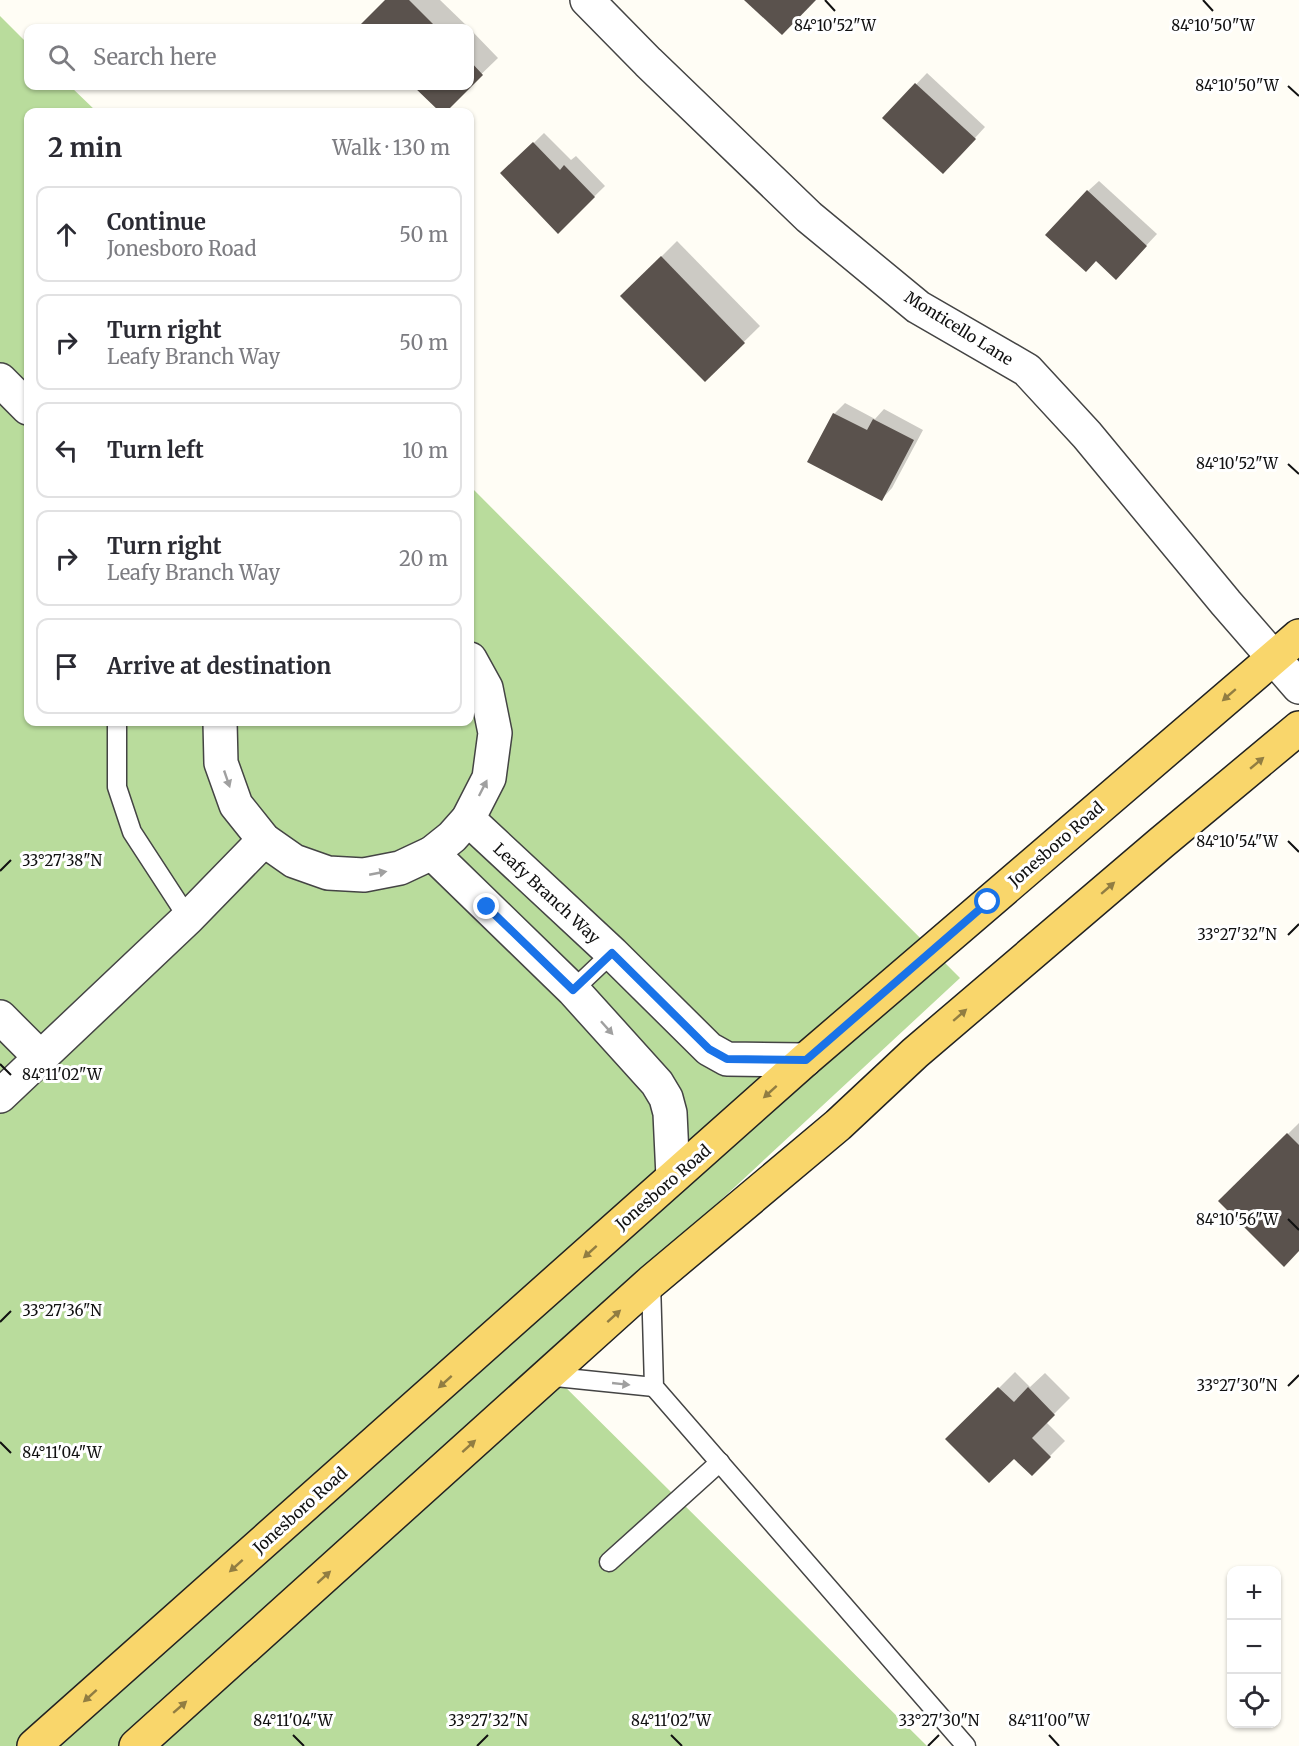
<!DOCTYPE html>
<meta charset="utf-8">
<style>
:root{--surface:#fff;--page:#f2f2f3;--text:#2b2b33;--muted:#7c7c81;--line:#e1e1e2}
body{margin:0;font-family:Merriweather,serif;background:var(--page);color:var(--text)}
.controls{position:absolute;right:18px;bottom:18px;display:grid;overflow:hidden;border-radius:12px;box-shadow:0 2px 4px #0004}
.controls button{width:54px;height:54px;display:grid;place-items:center;padding:0;border:0;border-bottom:2px solid var(--line);background:var(--surface);color:var(--text);font:30px sans-serif}
.stop{position:absolute;width:18px;height:18px;margin:-14px;border:4px solid #1a73e8;border-radius:50%;background:#fff}
.stop.end{background:#1a73e8;border-color:#fff;box-shadow:0 2px 6px #0008}
.list{margin:0;padding:0;list-style:none}
h2{display:flex;justify-content:space-between;align-items:center;height:78px;margin:0;padding:0 24px;font-size:26px}
h2 small{font-size:20px;font-weight:400;color:var(--muted)}
.list li{display:grid;grid-template-columns:39px 1fr auto;gap:18px;align-items:center;box-sizing:border-box;height:96px;margin:0 12px 12px;padding:0 12px;border:2px solid var(--line);border-radius:12px}
.list b{display:block;font-size:22px;white-space:nowrap}
.list p{margin:0;font-size:20px;white-space:nowrap;color:var(--muted)}
.list em{font-size:20px;font-style:normal;color:var(--muted)}
.icon{flex:none;width:33px;height:33px;fill:none;stroke:currentColor;stroke-width:2;stroke-linecap:round;stroke-linejoin:round}
.map{position:relative;flex:none;width:1299px;height:1746px;overflow:hidden}
.search{position:absolute;background:var(--surface);box-shadow:0 2px 4px #0004;left:24px;top:24px;width:450px;height:66px;display:flex;align-items:center;gap:15px;box-sizing:border-box;padding:0 21px;border-radius:12px;color:var(--muted);font-size:22px}
.panel{position:absolute;background:var(--surface);box-shadow:0 2px 4px #0004;left:24px;top:108px;width:450px;height:618px;border-radius:12px}
.map>svg:first-child{display:block}
</style>
<div class="map">
<svg width="1299" height="1746" viewBox="0 0 1299 1746">
<rect width="100%" height="100%" fill="#fffdf5"/>
<!-- forest -->
<polygon fill="#b9dc9c" points="0,16 28,44 28,86 70,86 97,112 28,112 28,722 470,722 470,486 960,978 543,1365 927,1746 0,1746"/>
<!-- shadow -->
<g fill="#0003">
<polygon points="387,0 440,0 469,28 359,28"/>
<polygon points="470,29 498,58 442,112 415,86 470,86"/>
<polygon points="927,73 985,127 953,162 884,118"/>
<polygon points="544,133 571,160 576,156 605,186 558,232 502,174"/>
<polygon points="1099,181 1157,234 1126,267 1088,191"/>
<polygon points="677,241 760,326 705,380 622,296"/>
<polygon points="845,403 875,419 884,409 923,430 892,488 882,499 809,461 834,414"/>
<polygon points="1299,1123 1299,1249 1220,1201"/>
<polygon points="1015,1372 1030,1387 1045,1373 1070,1398 1046,1422 1065,1441 1032,1474 1014,1457 948,1439"/>
</g>
<!-- building -->
<g fill="#5a524d">
<polygon points="385,0 409,0 437,28 357,28"/>
<polygon points="744,0 816,0 782,35"/>
<polygon points="470,61 483,75 446,112 440,112 413,86 470,86"/>
<polygon points="915,83 976,139 943,174 882,118"/>
<polygon points="533,142 560,170 564,165 595,197 558,234 500,173"/>
<polygon points="1087,190 1147,246 1116,280 1096,261 1086,272 1045,235"/>
<polygon points="661,256 745,343 705,382 620,296"/>
<polygon points="833,413 867,430 873,419 914,440 882,501 807,462"/>
<polygon points="1287,1133 1299,1145 1299,1251 1284,1267 1218,1201"/>
<polygon points="998,1387 1014,1402 1028,1387 1055,1415 1032,1438 1051,1457 1032,1476 1014,1459 989,1483 945,1439"/>
</g>
<g fill="none" stroke-linecap="round" stroke-linejoin="round">
<defs>
<g id="lane">
<polyline points="117,722 117,787 132,832 188,918"/>
<polyline points="573,990 612,953"/>
<polyline points="651,1282 654,1387 966,1746"/>
<polyline points="546,1376 654,1387"/>
<polyline points="609,1562 720,1462"/>
</g>
<g id="street">
<polyline points="587,0 648,62 809,217 918,307 1027,370 1087,435 1226,603 1299,687"/>
<polyline points="0,380 28,408"/>
<polyline points="220,722 221,763 236,805 264,840 294,861 328,873 364,875 400,868 432,853 452,837 468,819 489,778 495,733 486,688 470,659"/>
<polyline points="468,819 612,953 709,1049 727,1059 805,1060"/>
<polyline points="432,853 573,990 657,1083 666,1098 670,1113 673,1177"/>
<polyline points="0,1017 41,1058"/>
<polyline points="0,1096 188,918 264,840"/>
</g>
<g id="primary">
<polyline points="34,1746 805,1060 1299,636"/>
<polyline points="136,1746 651,1282 838,1125 915,1053 1161,843 1299,728"/>
</g>
</defs>
<!-- lane casing -->
<use href="#lane" stroke="#444" stroke-width="21"/>
<!-- street casing -->
<use href="#street" stroke="#444" stroke-width="36"/>
<!-- primary casing -->
<use href="#primary" stroke="#222" stroke-width="36"/>
<!-- lane -->
<use href="#lane" stroke="#fff" stroke-width="18"/>
<!-- street -->
<use href="#street" stroke="#fff" stroke-width="33"/>
<!-- primary -->
<use href="#primary" stroke="#f9d66b" stroke-width="33"/>
</g>
<!-- one-way arrows -->
<defs><path id="oneway-solid" d="M-6-.8H1V-3.2L6.5 0L1 3.2V.8H-6Z" transform="scale(1.5)"/></defs>
<g fill="#917d42">
<use href="#oneway-solid" transform="translate(1229 695) rotate(139)"/>
<use href="#oneway-solid" transform="translate(1257 763) rotate(-40)"/>
<use href="#oneway-solid" transform="translate(1108 888) rotate(-41)"/>
<use href="#oneway-solid" transform="translate(960 1015) rotate(-41)"/>
<use href="#oneway-solid" transform="translate(770 1092) rotate(138)"/>
<use href="#oneway-solid" transform="translate(590 1252) rotate(138)"/>
<use href="#oneway-solid" transform="translate(614 1316) rotate(-42)"/>
<use href="#oneway-solid" transform="translate(445 1382) rotate(138)"/>
<use href="#oneway-solid" transform="translate(469 1446) rotate(-42)"/>
<use href="#oneway-solid" transform="translate(236 1566) rotate(138)"/>
<use href="#oneway-solid" transform="translate(324 1577) rotate(-42)"/>
<use href="#oneway-solid" transform="translate(90 1696) rotate(138)"/>
<use href="#oneway-solid" transform="translate(180 1707) rotate(-41)"/>
</g>
<g fill="#a0a0a0">
<use href="#oneway-solid" transform="translate(227 779) rotate(71)"/>
<use href="#oneway-solid" transform="translate(483 788) rotate(-63)"/>
<use href="#oneway-solid" transform="translate(378 873) rotate(-11)"/>
<use href="#oneway-solid" transform="translate(607 1028) rotate(48)"/>
<use href="#oneway-solid" transform="translate(621 1384) rotate(6)"/>
</g>
<g fill="none" stroke-linecap="round" stroke-linejoin="round">
<!-- route -->
<polyline stroke="#1a73e8" stroke-width="8" points="487,907 573,990 612,953 709,1049 727,1059 806,1060 988,902"/>
</g>
<!-- ticks -->
<path fill="none" stroke="#111" stroke-width="2" d="M825,0l10,11M1203,0l10,11M1288,86l11,10M1288,464l11,10M1288,841l11,11M0,871l11,-11M1288,935l11,-11M0,1064l11,11M1288,1219l11,11M0,1322l11,-11M1288,1386l11,-11M0,1442l11,11M293,1735l11,11M671,1735l11,11M1049,1735l10,11M477,1746l11,-11M928,1746l11,-11"/>
<g text-anchor="middle" dominant-baseline="central" stroke-width="6" stroke-linejoin="round" paint-order="stroke">
<!-- street labels -->
<g font-size="16" fill="#111" stroke="#fff">
<text transform="translate(959 328) rotate(32)">Monticello Lane</text>
<text transform="translate(1056 844) rotate(-41)">Jonesboro Road</text>
<text transform="translate(547 893) rotate(43)">Leafy Branch Way</text>
<text transform="translate(663 1187) rotate(-41)">Jonesboro Road</text>
<text transform="translate(300 1510) rotate(-42)">Jonesboro Road</text>
</g>
</g>
<g font-size="15" text-anchor="middle" fill="#111" stroke="#fff" stroke-width="6" stroke-linejoin="round" paint-order="stroke">
<text x="835" y="31">84°10'52"W</text>
<text x="1213" y="31">84°10'50"W</text>
<text x="1237" y="91">84°10'50"W</text>
<text x="1237" y="469">84°10'52"W</text>
<text x="1237" y="847">84°10'54"W</text>
<text x="62" y="866">33°27'38"N</text>
<text x="1237" y="940">33°27'32"N</text>
<text x="62" y="1080">84°11'02"W</text>
<text x="1237" y="1225">84°10'56"W</text>
<text x="62" y="1316">33°27'36"N</text>
<text x="1237" y="1391">33°27'30"N</text>
<text x="62" y="1458">84°11'04"W</text>
<text x="293" y="1726">84°11'04"W</text>
<text x="488" y="1726">33°27'32"N</text>
<text x="671" y="1726">84°11'02"W</text>
<text x="939" y="1726">33°27'30"N</text>
<text x="1049" y="1726">84°11'00"W</text>
</g>
</svg>
<div class="controls">
<button>+</button>
<button>−</button>
<button><svg class="icon" aria-label="locate" viewBox="0 0 24 24"><circle cx="12" cy="12" r="6"/><path d="M12 2v4M12 18v4M2 12h4M18 12h4"/></svg></button>
</div>
<div class="stop" style="left:988px;top:902px"></div>
<div class="stop end" style="left:487px;top:907px"></div>
<div class="search"><svg class="icon" aria-label="search" viewBox="0 0 24 24"><circle cx="10" cy="10" r="6"/><path d="M15 15l6 6"/></svg>Search here</div>
<section class="panel">
<h2>2 min<small>Walk · 130 m</small></h2>
<ul class="list">
<li><svg class="icon" aria-label="ahead" viewBox="0 0 24 24"><path d="M12 20V5M6 11l6-6 6 6"/></svg><div><b>Continue</b><p>Jonesboro Road</p></div><em>50 m</em></li>
<li><svg class="icon" aria-label="right" viewBox="0 0 24 24"><path d="M7 20v-9h11M14 6l5 5-5 5"/></svg><div><b>Turn right</b><p>Leafy Branch Way</p></div><em>50 m</em></li>
<li><svg class="icon" aria-label="left" viewBox="0 0 24 24"><path d="M17 20v-9H6M10 6l-5 5 5 5"/></svg><div><b>Turn left</b></div><em>10 m</em></li>
<li><svg class="icon" aria-label="right" viewBox="0 0 24 24"><path d="M7 20v-9h11M14 6l5 5-5 5"/></svg><div><b>Turn right</b><p>Leafy Branch Way</p></div><em>20 m</em></li>
<li><svg class="icon" aria-label="arrive" viewBox="0 0 24 24"><path d="M6 21V4h12l-3 4 3 4H6"/></svg><div><b>Arrive at destination</b></div></li>
</ul>
</section>
</div>
